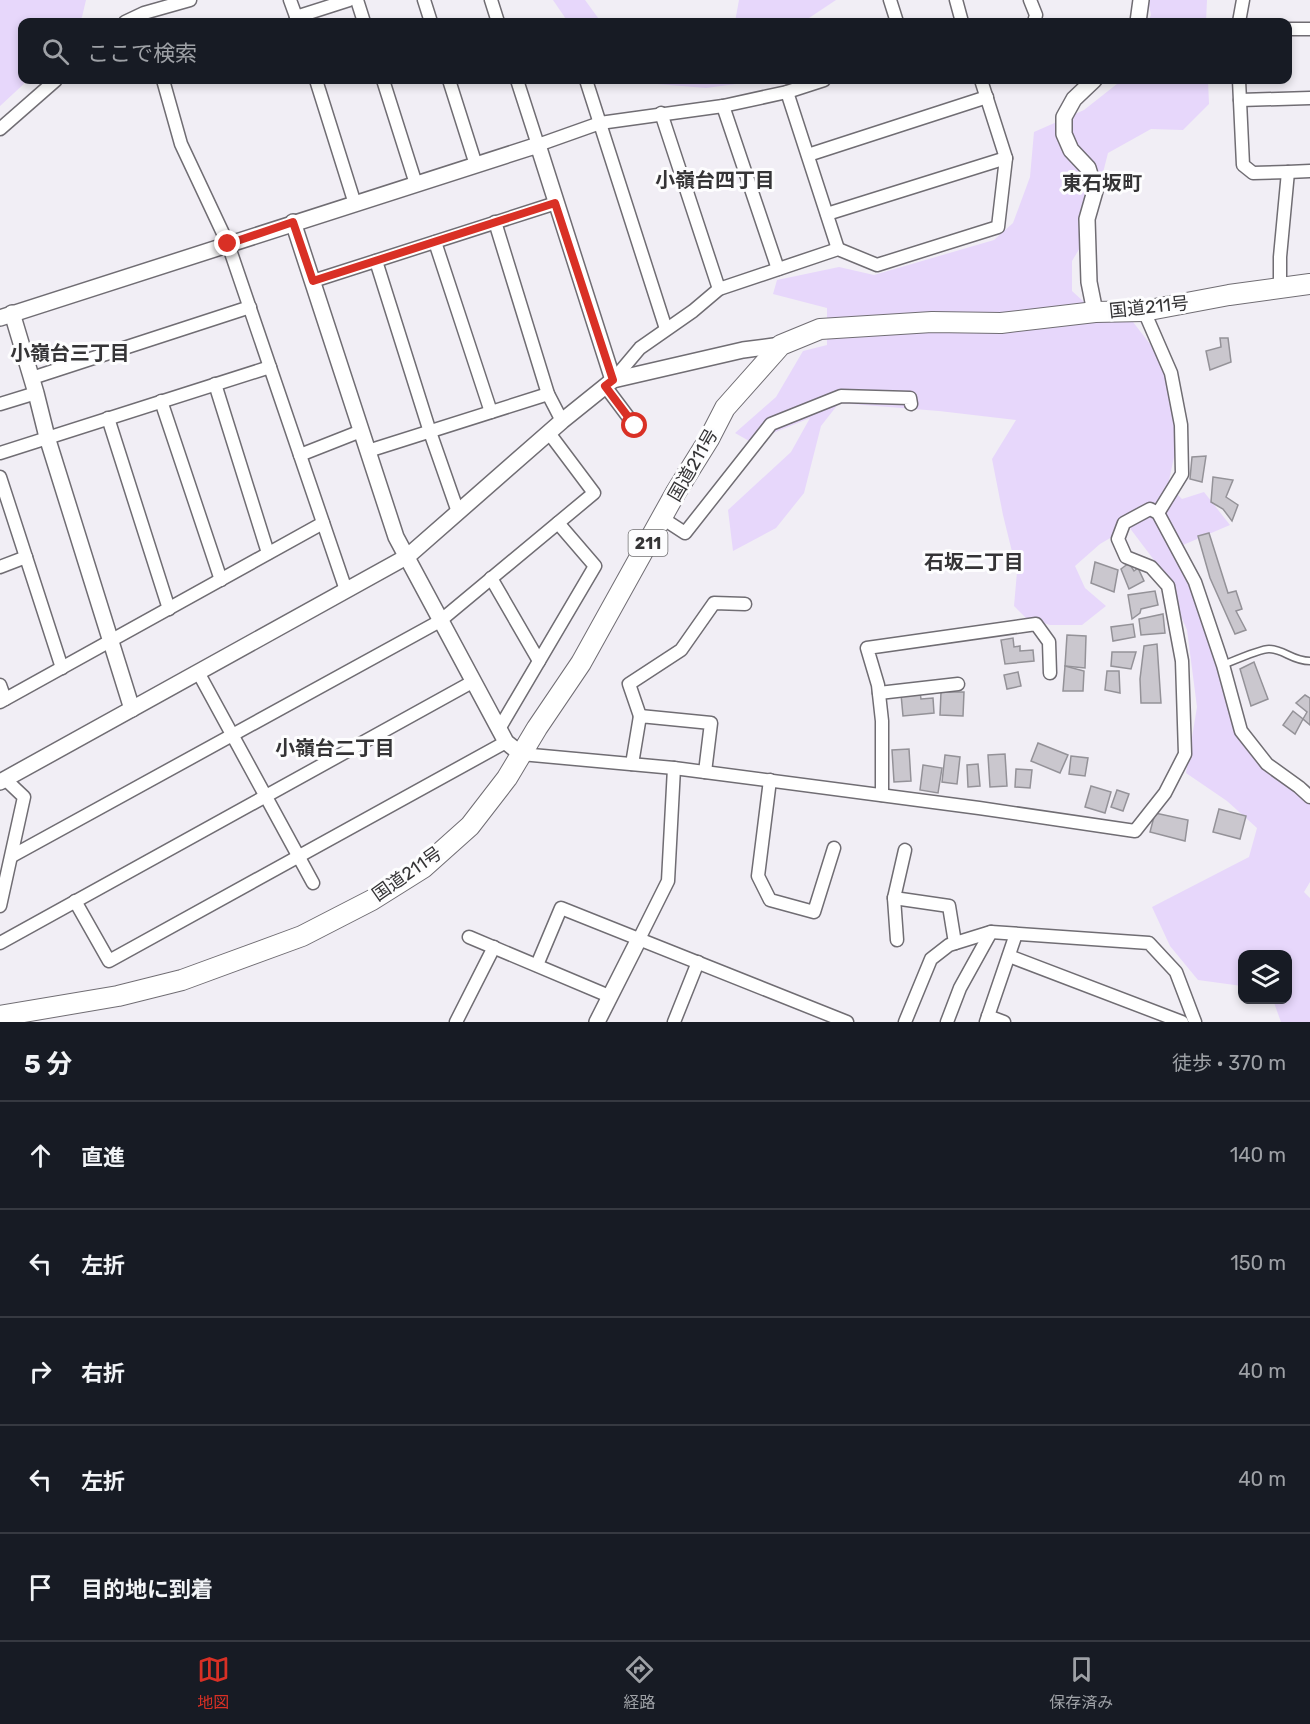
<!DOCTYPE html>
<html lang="ja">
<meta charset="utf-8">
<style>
:root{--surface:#171b24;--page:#242831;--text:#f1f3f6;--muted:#9ea1a6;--line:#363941;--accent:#d93025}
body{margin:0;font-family:Rubik,"Noto Sans JP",sans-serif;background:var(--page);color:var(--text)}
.controls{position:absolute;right:18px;bottom:18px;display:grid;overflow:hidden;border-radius:12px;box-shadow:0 3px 9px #0003}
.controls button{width:54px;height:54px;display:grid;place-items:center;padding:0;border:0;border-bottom:2px solid var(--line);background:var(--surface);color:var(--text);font:30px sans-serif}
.stop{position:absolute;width:18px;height:18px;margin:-14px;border:4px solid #d93025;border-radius:50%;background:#fff}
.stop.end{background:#d93025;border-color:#fff;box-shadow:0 2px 6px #0008}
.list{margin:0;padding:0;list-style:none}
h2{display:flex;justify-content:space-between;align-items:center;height:78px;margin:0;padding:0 24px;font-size:26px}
h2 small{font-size:20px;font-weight:400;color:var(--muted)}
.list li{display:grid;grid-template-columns:39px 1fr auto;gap:18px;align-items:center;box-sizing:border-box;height:108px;padding:0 24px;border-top:2px solid var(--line)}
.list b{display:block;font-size:22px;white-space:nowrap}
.list em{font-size:20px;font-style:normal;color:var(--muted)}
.icon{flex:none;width:33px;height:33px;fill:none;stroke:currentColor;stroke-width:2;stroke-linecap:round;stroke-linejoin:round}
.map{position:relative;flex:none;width:1310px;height:1022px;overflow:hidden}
.search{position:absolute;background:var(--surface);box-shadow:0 3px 9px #0003;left:18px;right:18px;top:18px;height:66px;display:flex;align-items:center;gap:15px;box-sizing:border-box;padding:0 21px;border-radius:12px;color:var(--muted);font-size:22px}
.sheet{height:618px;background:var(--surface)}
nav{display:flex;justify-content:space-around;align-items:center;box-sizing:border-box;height:84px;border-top:2px solid var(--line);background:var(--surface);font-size:16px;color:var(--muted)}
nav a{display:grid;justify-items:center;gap:3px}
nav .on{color:var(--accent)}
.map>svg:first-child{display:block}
</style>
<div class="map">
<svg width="1310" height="1022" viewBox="0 0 1310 1022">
<rect width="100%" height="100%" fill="#f1eef5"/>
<!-- green -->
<g fill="#e7d7fb">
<polygon points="0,0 86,0 82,17 78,22 22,22 22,80 28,80 0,106"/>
<polygon points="553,0 585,0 601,22 568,22"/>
<polygon points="739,0 836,0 803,22 735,22"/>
<polygon points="1148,0 1207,0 1206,22 1148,22 1151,15"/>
<polygon points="629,80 766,80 706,88 633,82"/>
<polygon points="1122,80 1208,80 1209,104 1183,130 1151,129 1108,153 1087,236 1072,261 1072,291 1095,312 1133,322 1174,375 1182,420 1168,485 1182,499 1204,492 1230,525 1183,545 1214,617 1242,726 1310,801 1310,882 1304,892 1310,898 1310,1022 1281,1022 1273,1000 1288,999 1288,954 1242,954 1242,986 1198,980 1170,946 1152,907 1249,857 1257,828 1227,801 1186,773 1197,707 1187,630 1160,568 1129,527 1100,544 1075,566 1085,588 1106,606 1082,625 1050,625 1026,618 1014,606 1017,572 1003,515 992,459 1016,420 939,411 839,403 821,426 804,493 776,528 733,551 728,510 791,452 810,418 751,442 735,433 776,397 803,351 827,345 827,308 773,294 777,280 839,267 874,275 994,240 1013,223 1030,177 1034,132 1084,110"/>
</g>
<!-- building -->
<g fill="#cac7ce" stroke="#949298" stroke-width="1.5">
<polygon points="1220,338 1228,338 1231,362 1210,370 1206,351 1221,347"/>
<polygon points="1206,456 1202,482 1190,479 1192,457"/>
<polygon points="1213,477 1233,480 1226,497 1238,505 1232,521 1223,509 1211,502"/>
<polygon points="1209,533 1228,593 1236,591 1242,609 1236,611 1246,630 1235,634 1210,578 1198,536"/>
<polygon points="1095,562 1118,570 1114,592 1091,583"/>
<polygon points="1129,563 1134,571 1138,568 1144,581 1129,589 1121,569"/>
<polygon points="1155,591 1158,605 1141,609 1140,613 1132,619 1128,595"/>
<polygon points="1163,614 1165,633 1141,635 1139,619"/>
<polygon points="1133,624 1135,637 1113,641 1111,627"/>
<polygon points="1067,635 1086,636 1085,668 1065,666"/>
<polygon points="1013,638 1014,647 1020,646 1020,651 1033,650 1034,661 1005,664 1001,640"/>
<polygon points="1157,644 1161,703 1141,703 1140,679 1144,646"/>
<polygon points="1112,652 1136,652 1131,669 1111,666"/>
<polygon points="1254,662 1268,699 1251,706 1240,669"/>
<polygon points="1065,666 1084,671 1083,691 1063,691"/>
<polygon points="1107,671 1119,671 1120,693 1105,690"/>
<polygon points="1018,672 1021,686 1007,689 1004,675"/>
<polygon points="920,692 921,699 933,698 934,713 903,716 901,694"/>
<polygon points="941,692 964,692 963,716 940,715"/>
<polygon points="1305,695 1310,698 1310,725 1303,719 1307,712 1296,703"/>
<polygon points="1293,711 1303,719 1295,734 1283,725"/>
<polygon points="1038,743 1068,755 1060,773 1031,761"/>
<polygon points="909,749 911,781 894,782 892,750"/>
<polygon points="1005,754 1007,786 990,787 988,755"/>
<polygon points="945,755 960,757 957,784 942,782"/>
<polygon points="1071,756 1088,758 1085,776 1069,774"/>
<polygon points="978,764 980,786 968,787 967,765"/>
<polygon points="923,765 942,768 938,793 920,790"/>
<polygon points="1016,769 1032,770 1030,788 1015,787"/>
<polygon points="1091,786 1111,792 1105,813 1085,807"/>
<polygon points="1117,790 1129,794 1123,811 1111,807"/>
<polygon points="1219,809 1246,816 1240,839 1213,832"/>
<polygon points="1155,813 1188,820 1185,841 1150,832"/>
</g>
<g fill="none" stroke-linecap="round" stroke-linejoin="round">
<defs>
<path id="service" d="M1223,665c10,-4 37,-16 46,-16 15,0 23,12 41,12"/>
<g id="minor">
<polyline points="290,0 298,22"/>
<polyline points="357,0 364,22"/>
<polyline points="424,0 431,22"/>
<polyline points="491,0 498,22"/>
<polyline points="890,0 897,22"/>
<polyline points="956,0 962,22"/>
<polyline points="1030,0 1036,15 1034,22"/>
<polyline points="296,17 349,0"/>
<polyline points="125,22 144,13 190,0"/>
<polyline points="1239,22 1243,0"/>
<polyline points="1288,29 1310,29"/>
<polyline points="163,80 181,144 228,244 346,590"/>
<polyline points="316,80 355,204"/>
<polyline points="383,80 416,184"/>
<polyline points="449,80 476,165"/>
<polyline points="517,80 538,145 600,123 723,106 787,92 824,80"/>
<polyline points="586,80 666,329"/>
<polyline points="1239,80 1243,165 1253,173 1288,172 1280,257 1280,288"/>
<polyline points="787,92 838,249"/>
<polyline points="1240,100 1310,98"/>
<polyline points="723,106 778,269"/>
<polyline points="661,113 719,289"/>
<polyline points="0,129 56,80"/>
<polyline points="808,155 987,97"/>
<polyline points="1288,172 1310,171"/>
<polyline points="827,214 1006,158"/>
<polyline points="495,222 548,394 562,421"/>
<polyline points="435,242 491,412"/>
<polyline points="376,261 430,432 458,512"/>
<polyline points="313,281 556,203"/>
<polyline points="1144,311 1171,373 1181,425 1182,474 1158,513"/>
<polyline points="32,378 250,307"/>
<polyline points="613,380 640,348 693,311 719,289 838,249 877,265 998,227 1006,158 981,80"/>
<polyline points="215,384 268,553"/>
<polyline points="605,386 635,426"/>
<polyline points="161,401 221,580"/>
<polyline points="0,404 36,393"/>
<polyline points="108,418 169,609"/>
<polyline points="368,451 548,394"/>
<polyline points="0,453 270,367"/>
<polyline points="300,455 361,431"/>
<polyline points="0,477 62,668"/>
<polyline points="662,518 685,533 771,424 841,396 910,398 911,404"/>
<polyline points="0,567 26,557"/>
<polyline points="491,578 539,661"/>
<polyline points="198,672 313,883"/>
<polyline points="0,685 5,699"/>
<polyline points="879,693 958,684"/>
<polyline points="0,702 323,523"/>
<polyline points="640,716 629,684 681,650 714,603 745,604"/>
<polyline points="499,729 595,566 558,523"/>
<polyline points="521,754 674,768 979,808 1135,831 1165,793 1185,754 1182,661 1168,586 1151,567 1126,557 1118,539 1124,523 1150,509 1158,513 1195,582 1223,665 1241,731 1267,764 1299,787 1310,797"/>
<polyline points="632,764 640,716 711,723 705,772"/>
<polyline points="770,780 758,876 770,900 814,912 834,848"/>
<polyline points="882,795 882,721 878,685 867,648 1036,624 1049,642 1050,673"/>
<polyline points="905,850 894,898 949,906 955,943"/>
<polyline points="12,856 440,621 594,493 549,433"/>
<polyline points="894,898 897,940"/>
<polyline points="75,901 109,961 506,742"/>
<polyline points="0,906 24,797 5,779"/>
<polyline points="469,937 609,996"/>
<polyline points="639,939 668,881 674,768"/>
<polyline points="0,943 474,681"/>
<polyline points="1009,956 1182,1022"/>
<polyline points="537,965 561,908 847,1022"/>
<polyline points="988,1016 1004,1022"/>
<polyline points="456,1022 494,947"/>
<polyline points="674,1022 698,962"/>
<polyline points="905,1022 931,959 949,945 991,932 1149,943 1176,972 1195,1022"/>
<polyline points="947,1022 960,988 991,932"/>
<polyline points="986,1022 1016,934"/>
</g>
<g id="tertiary">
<polyline points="1138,22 1141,0"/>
<polyline points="1094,80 1074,99 1064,117 1064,134 1071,150 1088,168 1095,191 1087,219 1089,282 1095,312"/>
<polyline points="293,222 396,537 506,742 521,754"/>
<polyline points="12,313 36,393 47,437 132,709"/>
<polyline points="0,318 538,145 613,380"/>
<polyline points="0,782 408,556 562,421 613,380 743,350 781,345"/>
<polyline points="597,1022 639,939"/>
</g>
<polyline id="trunk" points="0,1016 118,996 182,980 302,936 372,900 423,868 470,826 507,778 537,728 581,663 676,492 709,439 725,408 781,345 820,329 932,322 1001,323 1095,312 1144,311 1229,295 1310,284"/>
</defs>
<!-- service casing -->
<use href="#service" stroke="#706d73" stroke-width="9"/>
<!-- minor casing -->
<use href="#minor" stroke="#706d73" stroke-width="15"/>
<!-- tertiary casing -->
<use href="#tertiary" stroke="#706d73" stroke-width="18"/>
<!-- trunk casing -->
<use href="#trunk" stroke="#706d73" stroke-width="22"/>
<!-- service -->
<use href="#service" stroke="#fff" stroke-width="6"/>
<!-- minor -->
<use href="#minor" stroke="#fff" stroke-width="12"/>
<!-- tertiary -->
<use href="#tertiary" stroke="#fff" stroke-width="15"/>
<!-- trunk -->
<use href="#trunk" stroke="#fff" stroke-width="20"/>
</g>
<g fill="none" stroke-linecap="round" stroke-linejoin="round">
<!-- route -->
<polyline stroke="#d93025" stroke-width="8" points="228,244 293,222 313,281 555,203 613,380 605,386 635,426"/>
</g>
<g text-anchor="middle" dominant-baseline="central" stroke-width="6" stroke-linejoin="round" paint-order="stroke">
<!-- shield labels -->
<rect fill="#fdfdfe" stroke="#717072" stroke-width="1.5" x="628.5" y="530" width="39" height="26" rx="4.5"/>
<g font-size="16" font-weight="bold" fill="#353436">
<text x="648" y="543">211</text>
</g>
<!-- street labels -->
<g font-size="18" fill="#353436" stroke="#fdfdfe">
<text transform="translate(1149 307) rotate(-6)">国道211号</text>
<text transform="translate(693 465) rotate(-60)">国道211号</text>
<text transform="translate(407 874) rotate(-35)">国道211号</text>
</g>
<!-- neighbourhood labels -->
<g font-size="20" font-weight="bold" fill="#353436" stroke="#fdfdfe">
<text x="715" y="180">小嶺台四丁目</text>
<text x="1102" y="183">東石坂町</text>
<text x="70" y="353">小嶺台三丁目</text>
<text x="974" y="562">石坂二丁目</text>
<text x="335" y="748">小嶺台二丁目</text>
</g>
</g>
</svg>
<div class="controls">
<button><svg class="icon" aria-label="layers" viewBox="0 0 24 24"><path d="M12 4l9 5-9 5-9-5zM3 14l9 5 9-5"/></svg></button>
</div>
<div class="stop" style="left:635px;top:426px"></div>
<div class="stop end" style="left:228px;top:244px"></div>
<div class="search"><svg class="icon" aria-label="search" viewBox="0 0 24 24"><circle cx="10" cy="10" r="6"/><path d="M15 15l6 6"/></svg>ここで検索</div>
</div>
<section class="sheet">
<h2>5 分<small>徒歩 · 370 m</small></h2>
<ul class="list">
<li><svg class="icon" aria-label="ahead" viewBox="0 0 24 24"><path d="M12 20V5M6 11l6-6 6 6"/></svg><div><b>直進</b></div><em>140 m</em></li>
<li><svg class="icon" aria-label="left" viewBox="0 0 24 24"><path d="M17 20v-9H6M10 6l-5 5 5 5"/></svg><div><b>左折</b></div><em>150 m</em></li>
<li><svg class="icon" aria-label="right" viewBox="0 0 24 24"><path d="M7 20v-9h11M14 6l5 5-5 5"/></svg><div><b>右折</b></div><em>40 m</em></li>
<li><svg class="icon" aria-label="left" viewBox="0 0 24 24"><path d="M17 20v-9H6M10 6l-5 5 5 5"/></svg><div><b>左折</b></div><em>40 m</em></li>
<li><svg class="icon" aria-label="arrive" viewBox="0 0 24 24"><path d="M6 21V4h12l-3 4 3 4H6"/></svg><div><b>目的地に到着</b></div></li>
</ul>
</section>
<nav>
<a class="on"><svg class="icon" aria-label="map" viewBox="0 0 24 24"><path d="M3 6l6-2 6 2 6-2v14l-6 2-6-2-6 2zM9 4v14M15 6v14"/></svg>地図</a>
<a><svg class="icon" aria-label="directions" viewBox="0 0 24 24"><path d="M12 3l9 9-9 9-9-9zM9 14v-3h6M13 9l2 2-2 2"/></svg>経路</a>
<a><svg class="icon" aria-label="saved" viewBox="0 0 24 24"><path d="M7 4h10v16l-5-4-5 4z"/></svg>保存済み</a>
</nav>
